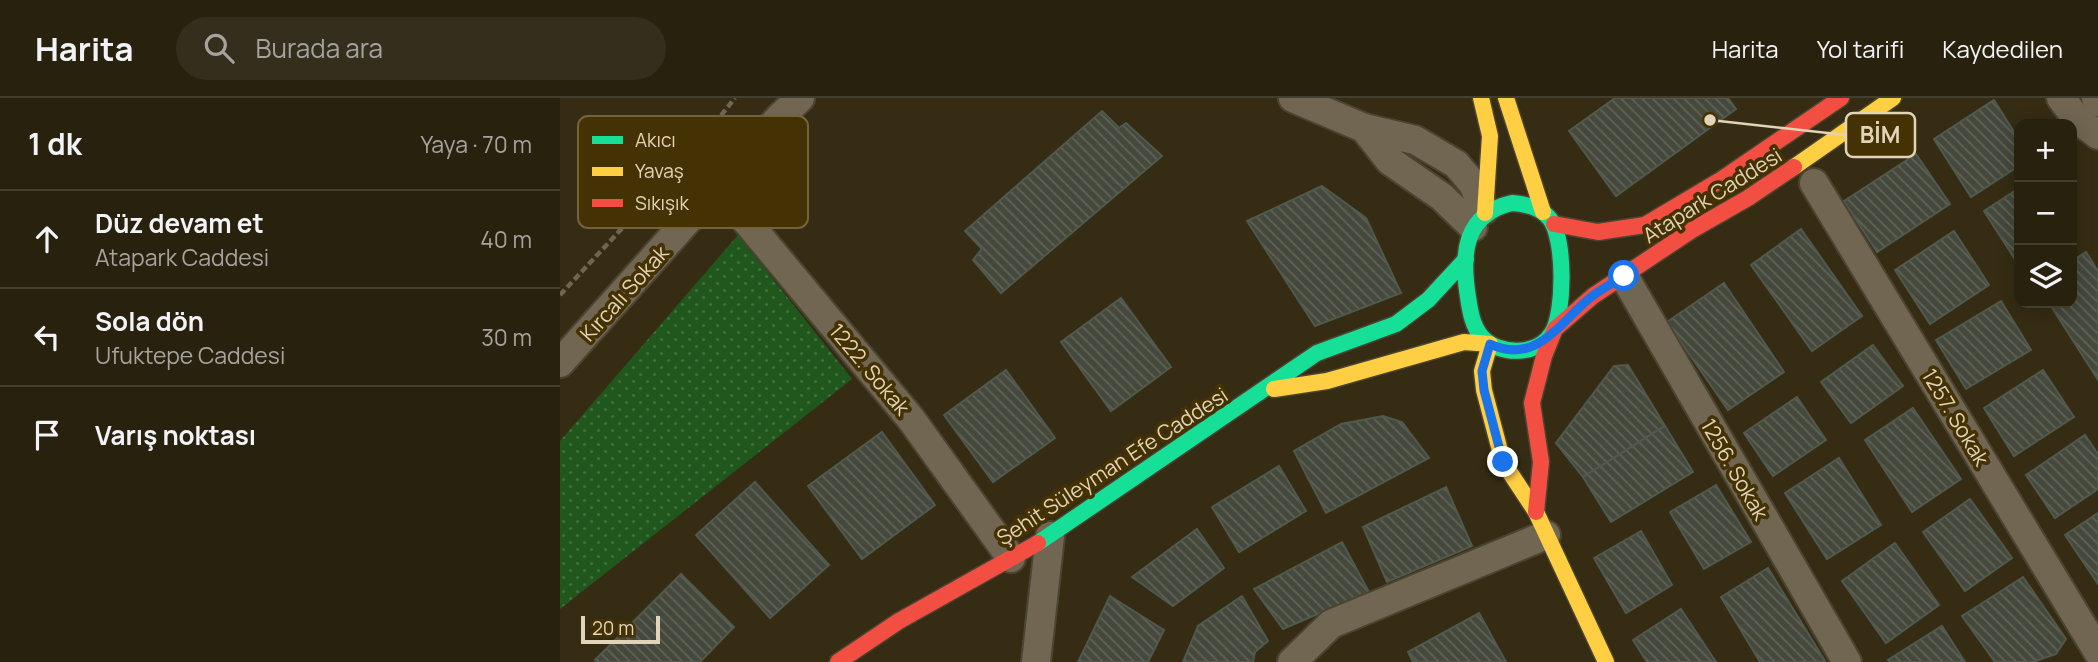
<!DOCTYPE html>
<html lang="tr">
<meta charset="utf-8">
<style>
:root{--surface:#28210e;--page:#342e1c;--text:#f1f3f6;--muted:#a5a39e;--line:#443e2e}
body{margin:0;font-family:Manrope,sans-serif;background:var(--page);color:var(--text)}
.controls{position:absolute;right:21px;top:21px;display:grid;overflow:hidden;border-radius:14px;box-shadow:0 4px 18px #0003}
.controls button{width:63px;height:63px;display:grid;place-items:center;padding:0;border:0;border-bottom:2px solid var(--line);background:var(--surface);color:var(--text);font:35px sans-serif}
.scale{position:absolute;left:21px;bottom:18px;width:79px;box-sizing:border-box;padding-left:7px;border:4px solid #e2d4b8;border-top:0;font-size:19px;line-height:24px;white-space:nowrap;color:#e2d4b8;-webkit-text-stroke:5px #453204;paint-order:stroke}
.stop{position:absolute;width:21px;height:21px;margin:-16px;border:5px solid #1a73e8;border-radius:50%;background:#fff}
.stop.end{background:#1a73e8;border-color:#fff;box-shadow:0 2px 7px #0008}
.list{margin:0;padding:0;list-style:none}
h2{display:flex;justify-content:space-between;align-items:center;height:91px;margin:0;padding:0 28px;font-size:30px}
h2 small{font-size:23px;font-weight:400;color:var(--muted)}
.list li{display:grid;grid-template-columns:46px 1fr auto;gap:21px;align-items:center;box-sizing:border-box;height:98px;padding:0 28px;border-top:2px solid var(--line)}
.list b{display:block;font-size:26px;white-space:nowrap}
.list p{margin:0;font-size:23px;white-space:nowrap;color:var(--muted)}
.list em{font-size:23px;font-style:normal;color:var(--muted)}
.icon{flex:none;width:38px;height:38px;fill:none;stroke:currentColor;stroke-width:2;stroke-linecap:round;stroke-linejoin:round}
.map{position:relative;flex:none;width:1538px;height:564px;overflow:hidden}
header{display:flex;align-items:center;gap:42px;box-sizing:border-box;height:98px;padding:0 35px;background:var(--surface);border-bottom:2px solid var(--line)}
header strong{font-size:33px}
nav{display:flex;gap:38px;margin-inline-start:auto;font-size:24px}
.search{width:490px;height:63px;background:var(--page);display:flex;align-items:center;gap:18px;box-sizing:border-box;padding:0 24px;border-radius:38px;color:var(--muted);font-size:26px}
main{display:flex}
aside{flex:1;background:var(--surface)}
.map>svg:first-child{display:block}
</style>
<header>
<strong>Harita</strong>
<div class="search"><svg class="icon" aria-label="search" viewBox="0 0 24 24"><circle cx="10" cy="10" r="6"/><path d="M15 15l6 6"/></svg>Burada ara</div>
<nav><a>Harita</a><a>Yol tarifi</a><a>Kaydedilen</a></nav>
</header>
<main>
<aside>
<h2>1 dk<small>Yaya · 70 m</small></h2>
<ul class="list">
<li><svg class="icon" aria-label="ahead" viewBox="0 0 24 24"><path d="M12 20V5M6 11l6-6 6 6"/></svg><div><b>Düz devam et</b><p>Atapark Caddesi</p></div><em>40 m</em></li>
<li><svg class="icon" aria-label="left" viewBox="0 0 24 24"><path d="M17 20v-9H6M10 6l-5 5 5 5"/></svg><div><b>Sola dön</b><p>Ufuktepe Caddesi</p></div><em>30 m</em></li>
<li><svg class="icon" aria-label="arrive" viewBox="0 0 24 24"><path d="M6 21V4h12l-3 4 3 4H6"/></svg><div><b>Varış noktası</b></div></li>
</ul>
</aside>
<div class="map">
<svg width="1538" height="564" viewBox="0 0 1538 564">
<defs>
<pattern id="park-dots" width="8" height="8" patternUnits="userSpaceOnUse" patternTransform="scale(1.75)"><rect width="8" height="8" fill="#20571d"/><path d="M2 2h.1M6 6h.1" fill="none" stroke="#406e3c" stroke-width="1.8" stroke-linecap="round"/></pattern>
<pattern id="building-back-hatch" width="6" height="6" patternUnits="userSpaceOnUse" patternTransform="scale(1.75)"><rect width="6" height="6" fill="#45483c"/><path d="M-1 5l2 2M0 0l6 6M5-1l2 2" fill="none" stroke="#606256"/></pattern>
</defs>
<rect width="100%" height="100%" fill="#362c13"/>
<!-- park -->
<polygon fill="url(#park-dots)" points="178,137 292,281 0,511 0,343"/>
<!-- building -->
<g fill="url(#building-back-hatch)" stroke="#4f594d" stroke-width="2">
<polygon points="1055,0 1168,0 1176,11 1056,98 1009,33"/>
<polygon points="1434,2 1459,42 1459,68 1411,99 1374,41"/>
<polygon points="542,13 559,30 566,25 602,58 441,195 413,162 422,151 405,133"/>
<polygon points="1356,56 1390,106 1317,154 1284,103"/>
<polygon points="762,88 806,120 841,195 755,228 687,123"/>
<polygon points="1459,90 1459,165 1458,166 1424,113"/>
<polygon points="1241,131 1302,218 1252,253 1191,167"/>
<polygon points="1394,133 1429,187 1370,226 1335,172"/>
<polygon points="1526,154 1538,173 1538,282 1489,205 1512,205 1512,163"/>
<polygon points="1164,185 1224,274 1168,312 1107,224"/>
<polygon points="561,200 611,269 551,313 501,244"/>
<polygon points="1441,203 1471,252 1406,291 1376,242"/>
<polygon points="1313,247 1343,288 1291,325 1261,284"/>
<polygon points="1068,267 1105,328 1023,379 996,345 1054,268"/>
<polygon points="446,272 495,340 433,384 384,317"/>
<polygon points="1483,272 1514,319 1454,358 1424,310"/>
<polygon points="1237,299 1266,342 1213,378 1184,335"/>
<polygon points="1353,310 1401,381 1352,414 1305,342"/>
<polygon points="823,318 842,324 869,360 766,415 734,353 781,326"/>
<polygon points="1105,328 1133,374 1051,424 1023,379"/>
<polygon points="322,334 375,407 302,461 248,388"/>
<polygon points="1525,337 1538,356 1538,391 1495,420 1466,377"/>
<polygon points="1279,360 1321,427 1267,461 1225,395"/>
<polygon points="719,368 746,413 679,454 652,409"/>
<polygon points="195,384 269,467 210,520 136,437"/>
<polygon points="1156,387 1191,444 1144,471 1110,414"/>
<polygon points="886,389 912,448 827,484 803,429"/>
<polygon points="1410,401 1452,460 1405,493 1363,434"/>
<polygon points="1538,415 1538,486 1505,437"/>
<polygon points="637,431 664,470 613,508 572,479"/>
<polygon points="1081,433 1112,487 1066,515 1034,460"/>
<polygon points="782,444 809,494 723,531 694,491"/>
<polygon points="1335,445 1379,507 1326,545 1282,483"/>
<polygon points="1208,470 1265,563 1262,564 1200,564 1161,499"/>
<polygon points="121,476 174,529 140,564 37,564 35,562"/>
<polygon points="1463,479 1506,541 1496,556 1473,564 1435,564 1402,518"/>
<polygon points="550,498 604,532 588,564 518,564"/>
<polygon points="682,498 708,543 695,554 693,564 623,564 638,528"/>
<polygon points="1121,511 1156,564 1087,564 1073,542"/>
<polygon points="919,515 946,564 853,564 848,554"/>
<polygon points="1382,528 1405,564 1330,564 1328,562"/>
</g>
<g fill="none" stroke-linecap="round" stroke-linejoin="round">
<defs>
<g id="street">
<polyline points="733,0 804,30 855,42 896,66 913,86 924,112"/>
<polyline points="1501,0 1517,21 1538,37"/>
<polyline points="1536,0 1538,4"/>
<polyline points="804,30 830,63 882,99 913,129"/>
<polyline points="1254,85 1538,554"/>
<polyline points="158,89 351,321 451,460"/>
<polyline points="1064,178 1287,564"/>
<polyline points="0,265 219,20 240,0"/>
<polyline points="476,564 490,438"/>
<polyline points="732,564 771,526 986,437"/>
</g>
<g id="fast">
<path d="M952,105c14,1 29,4 38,16 15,20 15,93 2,114 -14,23 -53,23 -70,4 -10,-11 -12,-27 -14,-40 -7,-43 -4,-83 44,-94z"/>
<polyline points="478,445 757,255 836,226 868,202 906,161"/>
</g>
<g id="slow">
<polyline points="921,0 930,38 925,115"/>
<polyline points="946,0 983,114"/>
<polyline points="1234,69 1333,0"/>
<polyline points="714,291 767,283 904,244 930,246 922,273 924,292 943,364 976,414 1046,564"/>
</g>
<g id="jam">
<polyline points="994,126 1038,134 1085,127 1159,83 1281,0"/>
<polyline points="976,414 981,364 972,305 984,258 995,231 1033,198 1132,132 1188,100 1234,69"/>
<polyline points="278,564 339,523 478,445"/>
</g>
</defs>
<!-- street casing -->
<use href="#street" stroke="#4c4432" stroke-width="32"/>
<!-- fast casing -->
<use href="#fast" stroke="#4c4432" stroke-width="19"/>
<!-- slow casing -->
<use href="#slow" stroke="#4c4432" stroke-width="19"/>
<!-- jam casing -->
<use href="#jam" stroke="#4c4432" stroke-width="19"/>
<!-- path -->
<polyline stroke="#6e6553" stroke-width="4.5" stroke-dasharray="7 3.5" stroke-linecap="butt" points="0,197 121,67 175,0"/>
<!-- street -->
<use href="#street" stroke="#706652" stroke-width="28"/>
<!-- fast -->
<use href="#fast" stroke="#16e098" stroke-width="16"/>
<!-- slow -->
<use href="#slow" stroke="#ffcf43" stroke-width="16"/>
<!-- jam -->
<use href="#jam" stroke="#f24e42" stroke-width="16"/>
</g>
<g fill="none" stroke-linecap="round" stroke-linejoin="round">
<!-- route -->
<path stroke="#1a73e8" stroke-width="9" d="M943,364l-19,-72 -2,-19 8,-27c46,22 70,-22 101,-47 10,-8 22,-14 33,-21"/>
</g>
<g text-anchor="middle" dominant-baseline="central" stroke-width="7" stroke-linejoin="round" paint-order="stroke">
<!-- street labels -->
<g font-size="21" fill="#e2d4b8" stroke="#453204">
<text transform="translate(1152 97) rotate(-32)">Atapark Caddesi</text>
<text transform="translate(64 195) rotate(-48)">Kırcalı Sokak</text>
<text transform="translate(310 271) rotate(50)">1222. Sokak</text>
<text transform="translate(1396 319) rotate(59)">1257. Sokak</text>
<text transform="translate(552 368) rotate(-33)">Şehit Süleyman Efe Caddesi</text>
<text transform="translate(1175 371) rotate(60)">1256. Sokak</text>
</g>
</g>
<!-- legend -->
<rect x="18" y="18" width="230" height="112" rx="10" fill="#453204" stroke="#74633a" stroke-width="2"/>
<rect x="32" y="38" width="31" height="8" fill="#16e098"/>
<rect x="32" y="69" width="31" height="9" fill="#ffcf43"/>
<rect x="32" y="101" width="31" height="8" fill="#f24e42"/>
<g font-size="19" fill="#e2d4b8">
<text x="75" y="49">Akıcı</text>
<text x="75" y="80">Yavaş</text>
<text x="75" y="112">Sıkışık</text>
</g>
<!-- callouts -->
<path fill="none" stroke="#e2d4b8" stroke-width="2.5" d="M1150 22L1286 37"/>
<circle fill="#e2d4b8" stroke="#453204" stroke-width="2.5" cx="1150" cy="22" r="7"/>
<rect fill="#453204" stroke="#e2d4b8" stroke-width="2.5" x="1286" y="15" width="69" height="44" rx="7"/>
<g font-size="23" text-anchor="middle" font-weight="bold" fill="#e2d4b8">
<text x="1320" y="45">BİM</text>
</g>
</svg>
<div class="controls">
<button>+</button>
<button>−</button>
<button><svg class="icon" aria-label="layers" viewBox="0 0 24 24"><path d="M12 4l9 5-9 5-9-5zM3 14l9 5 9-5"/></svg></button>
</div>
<div class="scale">20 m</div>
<div class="stop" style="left:1064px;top:178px"></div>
<div class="stop end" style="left:943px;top:364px"></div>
</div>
</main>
